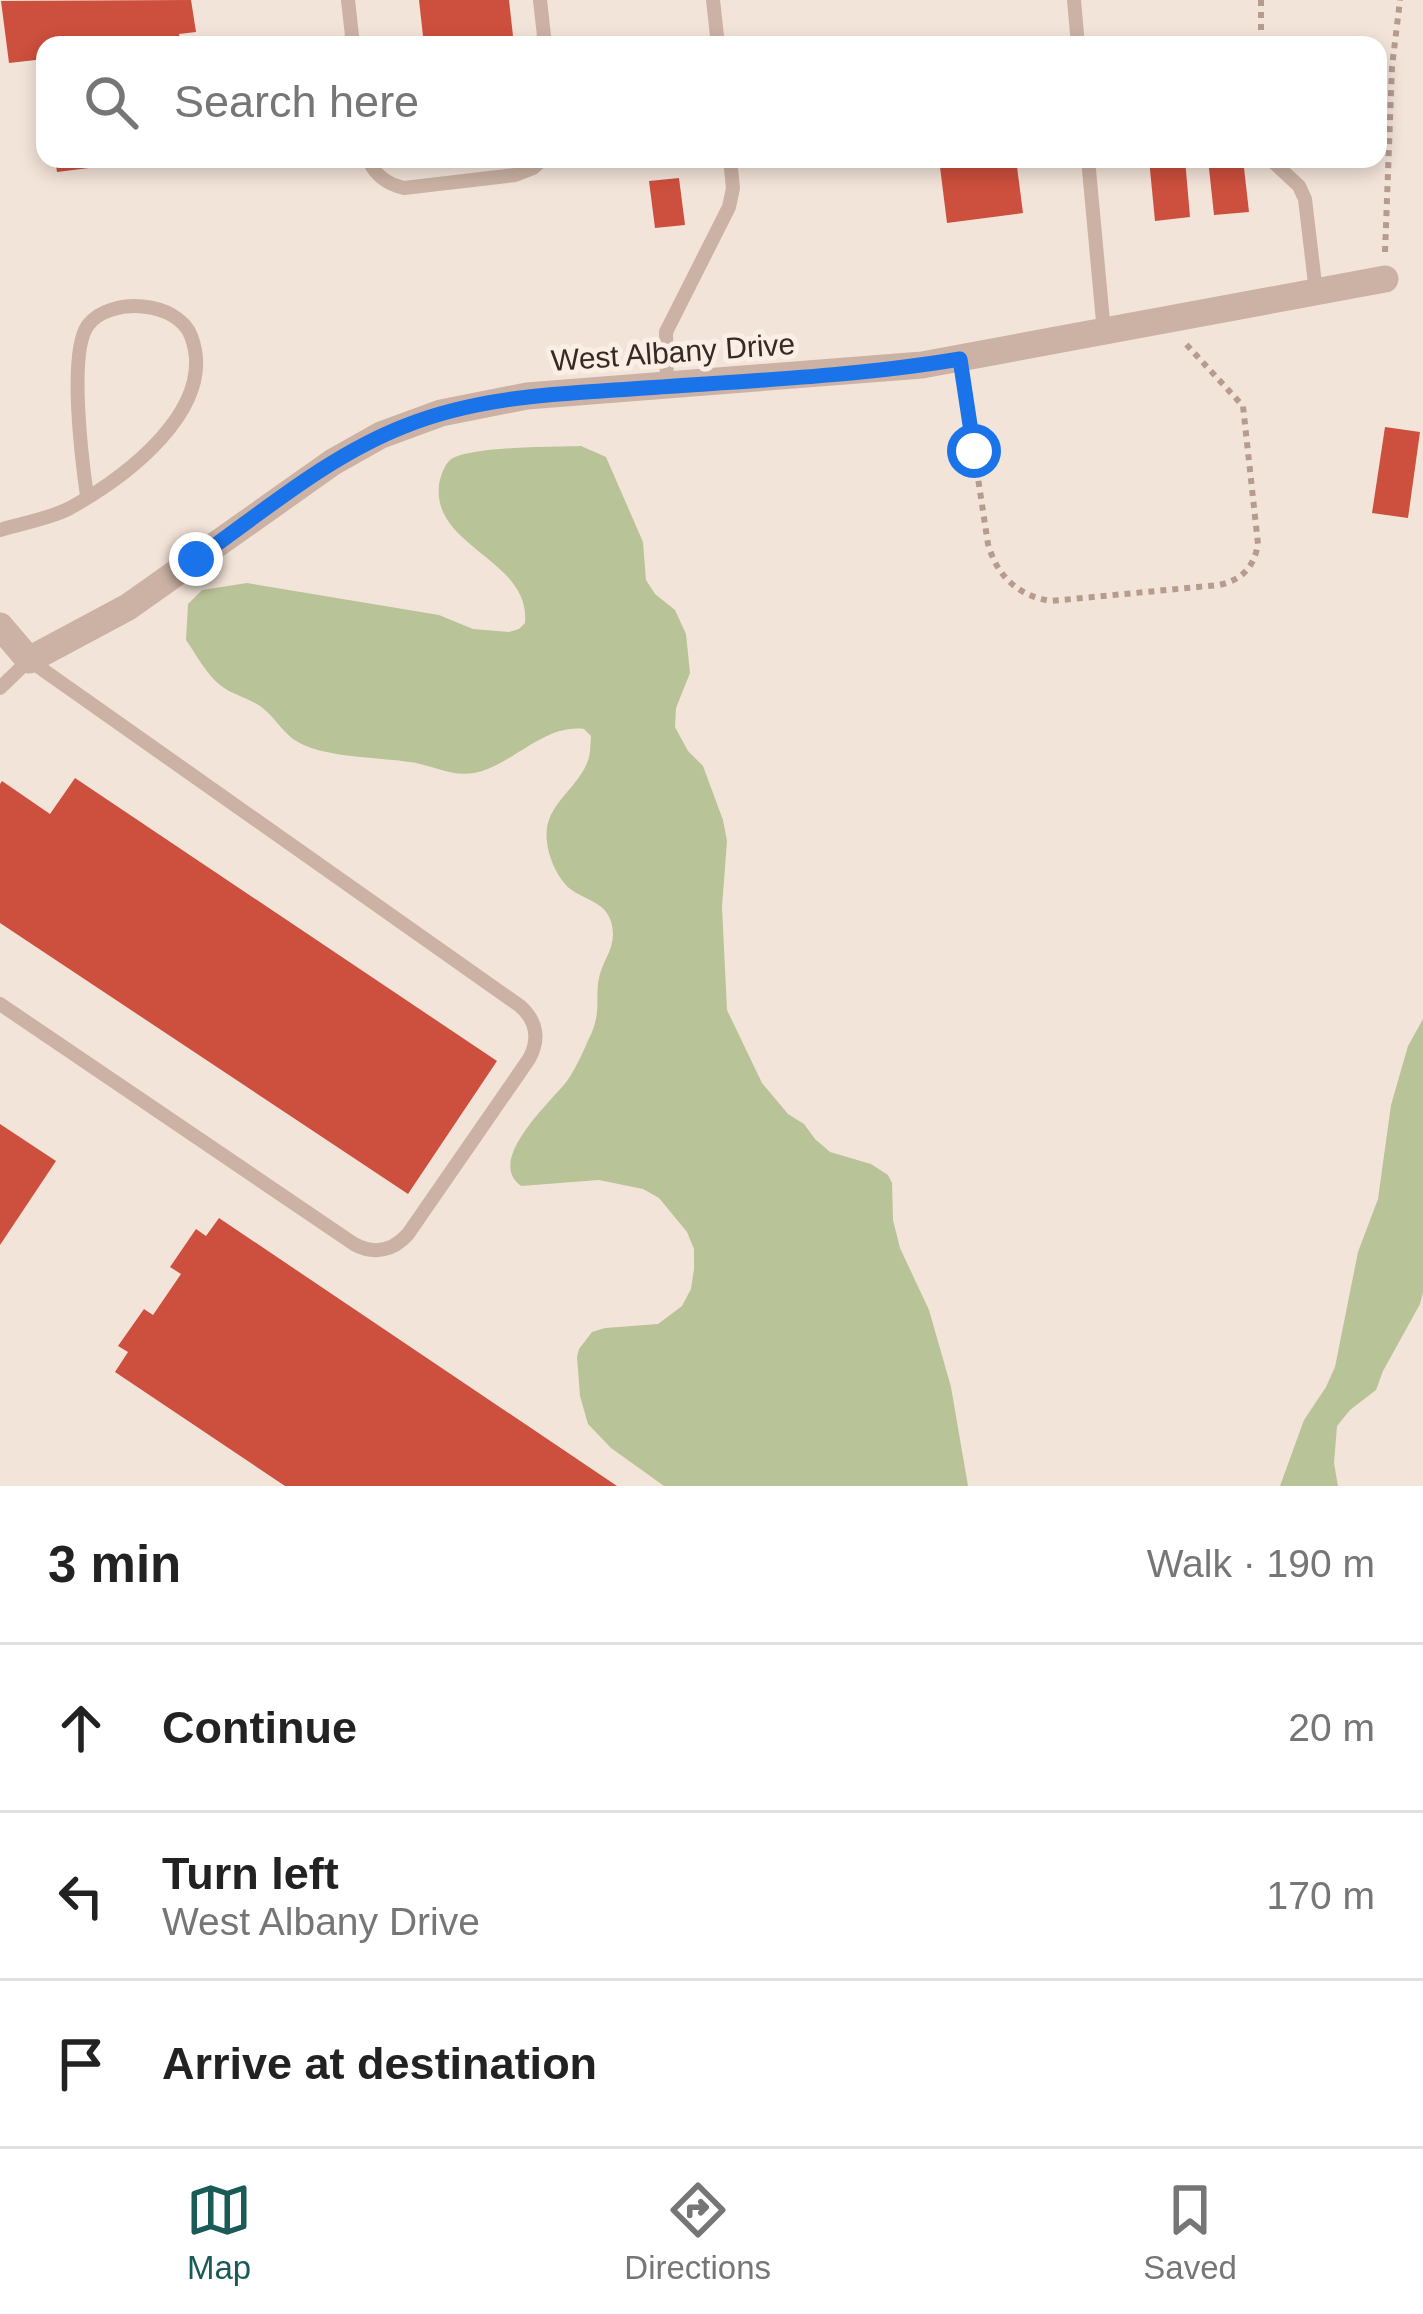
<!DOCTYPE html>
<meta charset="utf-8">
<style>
:root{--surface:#fff;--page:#f6f6f6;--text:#222;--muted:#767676;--line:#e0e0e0;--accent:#1a5a57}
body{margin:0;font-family:Helvetica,sans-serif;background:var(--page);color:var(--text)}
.stop{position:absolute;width:36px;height:36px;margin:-27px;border:9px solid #1a73e8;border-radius:50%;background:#fff}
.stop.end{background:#1a73e8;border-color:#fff;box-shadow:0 3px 12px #0008}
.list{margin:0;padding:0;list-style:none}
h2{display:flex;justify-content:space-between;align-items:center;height:156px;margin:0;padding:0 48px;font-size:51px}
h2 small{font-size:39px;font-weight:400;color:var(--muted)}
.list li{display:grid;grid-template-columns:78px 1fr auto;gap:36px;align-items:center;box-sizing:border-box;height:168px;padding:0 48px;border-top:3px solid var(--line)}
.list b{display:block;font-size:45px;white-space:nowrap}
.list p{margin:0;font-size:39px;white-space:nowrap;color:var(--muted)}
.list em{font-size:39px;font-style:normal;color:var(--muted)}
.icon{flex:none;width:66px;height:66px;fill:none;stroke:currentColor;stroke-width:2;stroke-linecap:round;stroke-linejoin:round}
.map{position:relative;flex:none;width:1423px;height:1486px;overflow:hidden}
.search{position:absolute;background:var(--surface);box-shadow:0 6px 18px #0003;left:36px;right:36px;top:36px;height:132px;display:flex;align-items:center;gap:30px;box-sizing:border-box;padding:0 42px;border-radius:24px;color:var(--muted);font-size:45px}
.sheet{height:660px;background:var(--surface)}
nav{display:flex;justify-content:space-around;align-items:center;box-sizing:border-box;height:168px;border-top:3px solid var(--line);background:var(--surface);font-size:33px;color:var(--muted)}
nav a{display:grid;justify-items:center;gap:6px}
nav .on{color:var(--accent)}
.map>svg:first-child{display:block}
</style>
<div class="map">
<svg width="1423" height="1486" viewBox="0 0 1423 1486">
<rect width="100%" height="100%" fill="#f3e4d9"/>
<!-- green -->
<g fill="#b9c398">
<path d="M581,446l25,11 37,85 3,38 9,14 20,16 11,24 4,39 -14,35 -1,19 13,24 15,15 20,54 4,21 -5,66 5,103 35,73 26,31 16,10 11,15 15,13 41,12 17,11 4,8 1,37 7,28 29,62 22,77 17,99h-304l-53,-38 -23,-24 -8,-28 -3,-39 2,-8 13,-17 13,-4 53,-4 24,-18 9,-17 3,-20v-20l-7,-17 -28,-34 -16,-9 -44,-9 -78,6c-36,-26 29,-83 46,-105 10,-14 18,-34 25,-49 9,-22 3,-35 7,-54 3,-16 14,-27 14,-44 -1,-36 -33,-32 -48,-50 -9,-10 -17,-29 -18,-42 -5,-36 28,-50 40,-79 4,-8 3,-18 4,-27l-7,-7c-41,-5 -72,37 -110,44 -23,4 -42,-8 -64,-11 -32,-5 -91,-4 -117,-23 -12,-9 -20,-24 -33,-33 -12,-8 -29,-12 -40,-21 -14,-11 -24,-31 -34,-45l2,-36 14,-14 45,-7 192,32 34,14 36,3 10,-3 6,-6c6,-64 -93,-75 -86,-138 1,-7 5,-20 11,-25 18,-14 106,-13 131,-14z"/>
<polygon points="1423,1019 1423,1292 1420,1304 1383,1371 1376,1390 1350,1410 1337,1426 1334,1463 1338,1486 1280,1486 1304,1420 1326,1387 1335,1367 1358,1252 1378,1199 1391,1105 1408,1046"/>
</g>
<!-- building -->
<g fill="#cd4f3d">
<polygon points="191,0 196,32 179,34 181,45 45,45 45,59 9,63 1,1"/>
<polygon points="419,0 509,0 514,45 424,45"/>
<polygon points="55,159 137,159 137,162 57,172"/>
<polygon points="939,159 1016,159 1023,213 947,223"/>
<polygon points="1149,159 1185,159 1190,217 1155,221"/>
<polygon points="1208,159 1243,159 1249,212 1214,215"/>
<polygon points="679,178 685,225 655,228 649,181"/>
<polygon points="1385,427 1420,432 1408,518 1372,513"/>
<polygon points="75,778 497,1061 408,1194 0,923 0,784 2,781 50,814"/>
<polygon points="0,1124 56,1161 0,1245"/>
<polygon points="219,1218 617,1486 285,1486 115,1372 128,1352 118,1346 144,1309 153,1315 181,1274 170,1267 196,1229 206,1236"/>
</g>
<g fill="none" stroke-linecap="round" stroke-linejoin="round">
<!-- path -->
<g stroke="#b79b8e" stroke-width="6" stroke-dasharray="6 6" stroke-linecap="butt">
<polyline points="1261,0 1261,45"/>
<polyline points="1385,252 1392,67 1400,0"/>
<path d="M964,386l24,158c9,32 30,52 63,57l168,-16c23,-5 35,-18 39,-41l-15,-138 -58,-63"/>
</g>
<!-- lane -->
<g stroke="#cbb2a4" stroke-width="14">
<polyline points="348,0 353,45"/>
<polyline points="540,0 545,45"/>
<polyline points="713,0 718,45"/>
<polyline points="1074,0 1078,45"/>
<path d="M368,159c7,16 18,25 36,29l111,-13 18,-7 10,-9"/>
<polyline points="1088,159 1104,332"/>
<polyline points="1270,159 1299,186 1305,199 1316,292"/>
<polyline points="667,386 666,332 729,207 733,188 730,159"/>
<path d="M0,530c22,-7 49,-11 70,-22 54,-30 149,-99 121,-172 -13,-35 -81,-40 -103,-11 -20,27 -6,136 -1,171"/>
<path d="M0,688l29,-28 491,346c17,15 20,33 9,53l-121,175c-15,17 -34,21 -54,10l-354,-240"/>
</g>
<!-- street -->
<polyline stroke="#cbb2a4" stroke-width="27" points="0,626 29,660 128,607 333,462 381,435 441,413 527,396 922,365 1385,279"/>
</g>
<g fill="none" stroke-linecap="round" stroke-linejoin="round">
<!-- route -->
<path stroke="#1a73e8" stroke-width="15" d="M196,559c67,-47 132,-103 209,-133 72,-29 149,-32 226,-37 109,-8 221,-12 329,-30l14,92"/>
</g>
<g text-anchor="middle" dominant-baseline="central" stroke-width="10" stroke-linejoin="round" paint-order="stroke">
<!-- street labels -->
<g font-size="30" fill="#362926" stroke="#faeee5">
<text transform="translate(673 352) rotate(-4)">West Albany Drive</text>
</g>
</g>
</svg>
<div class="stop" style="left:974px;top:451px"></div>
<div class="stop end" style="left:196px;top:559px"></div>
<div class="search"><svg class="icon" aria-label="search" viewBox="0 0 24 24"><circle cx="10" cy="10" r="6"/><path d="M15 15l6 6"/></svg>Search here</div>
</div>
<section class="sheet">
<h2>3 min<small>Walk · 190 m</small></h2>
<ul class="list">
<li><svg class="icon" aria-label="ahead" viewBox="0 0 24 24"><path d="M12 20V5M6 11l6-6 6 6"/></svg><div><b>Continue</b></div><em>20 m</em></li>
<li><svg class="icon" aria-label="left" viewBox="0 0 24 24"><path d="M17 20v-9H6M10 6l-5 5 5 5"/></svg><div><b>Turn left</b><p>West Albany Drive</p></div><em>170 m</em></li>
<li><svg class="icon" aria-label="arrive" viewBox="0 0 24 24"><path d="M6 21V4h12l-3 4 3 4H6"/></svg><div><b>Arrive at destination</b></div></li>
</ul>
</section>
<nav>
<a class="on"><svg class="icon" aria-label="map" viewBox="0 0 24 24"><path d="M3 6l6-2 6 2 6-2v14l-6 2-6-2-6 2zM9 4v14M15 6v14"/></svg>Map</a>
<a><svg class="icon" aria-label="directions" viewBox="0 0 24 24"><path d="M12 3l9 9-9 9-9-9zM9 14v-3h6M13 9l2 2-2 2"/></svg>Directions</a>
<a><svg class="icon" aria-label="saved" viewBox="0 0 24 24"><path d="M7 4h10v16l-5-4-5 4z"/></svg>Saved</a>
</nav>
